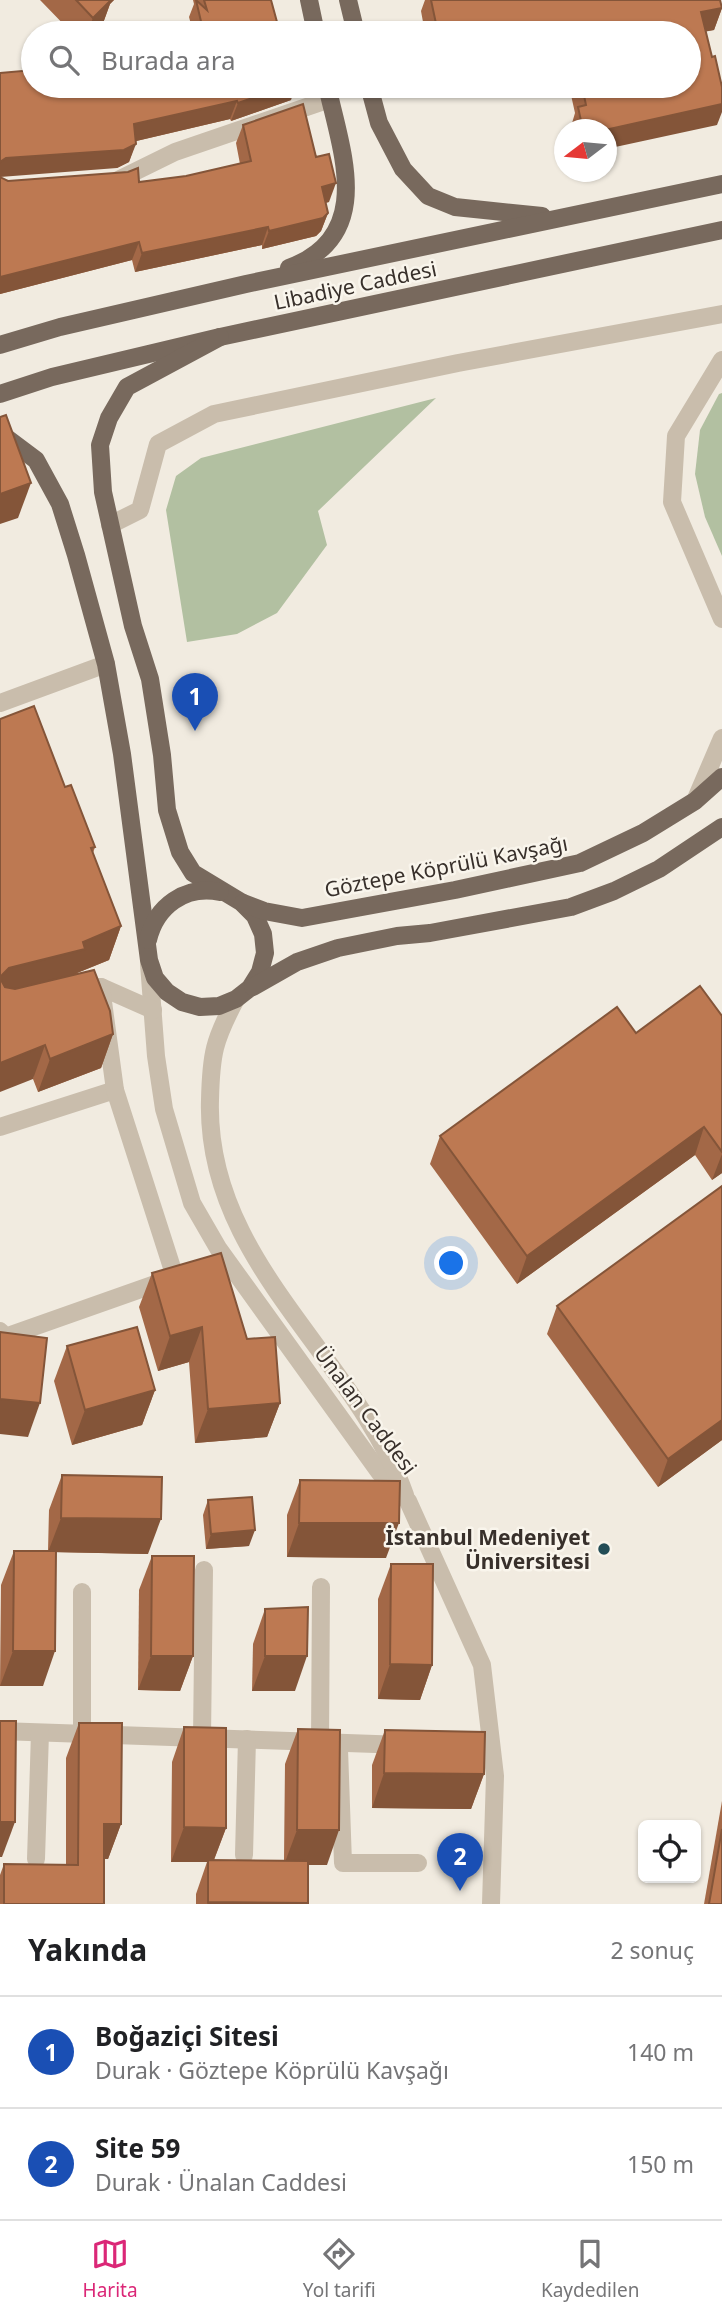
<!DOCTYPE html>
<html lang="tr">
<meta charset="utf-8">
<style>
:root{--surface:#fff;--page:#f2f2f2;--text:#202124;--muted:#757577;--line:#e0e0e0;--accent:#db2777}
body{margin:0;font-family:"Noto Sans",sans-serif;background:var(--page);color:var(--text)}
.controls{position:absolute;right:21px;bottom:21px;display:grid;overflow:hidden;border-radius:10px;box-shadow:0 2px 5px #0004}
.controls button{width:63px;height:63px;display:grid;place-items:center;padding:0;border:0;border-bottom:2px solid var(--line);background:var(--surface);color:var(--text);font:35px sans-serif}
.compass{position:absolute;left:554px;top:119px;width:63px;height:63px;border-radius:50%;background:var(--surface);box-shadow:0 2px 5px #0004;rotate:254deg}
.you{position:absolute;left:452px;top:1264px;width:24px;height:24px;margin:-18px;border:5px solid #fff;border-radius:50%;background:#1a73e8;box-shadow:0 0 0 10px #1a73e833}
.badge{display:grid;place-items:center;width:46px;height:46px;border-radius:50%;background:var(--accent);color:#fff;font-size:23px;font-weight:700}
.pin{position:absolute;translate:-50% -58px;filter:drop-shadow(0 2px 4px #0008)}
.pin::after{content:'';position:absolute;top:37px;width:24px;height:21px;background:inherit;clip-path:polygon(0 0,100% 0,50% 100%)}
.list{margin:0;padding:0;list-style:none}
h2{display:flex;justify-content:space-between;align-items:center;height:91px;margin:0;padding:0 28px;font-size:30px}
h2 small{font-size:23px;font-weight:400;color:var(--muted)}
.list li{display:grid;grid-template-columns:46px 1fr auto;gap:21px;align-items:center;box-sizing:border-box;height:112px;padding:0 28px;border-top:2px solid var(--line)}
.list b{display:block;font-size:26px;white-space:nowrap}
.list p{margin:0;font-size:23px;white-space:nowrap;color:var(--muted)}
.list em{font-size:23px;font-style:normal;color:var(--muted)}
.icon{flex:none;width:38px;height:38px;fill:none;stroke:currentColor;stroke-width:2;stroke-linecap:round;stroke-linejoin:round}
.map{position:relative;flex:none;width:722px;height:1904px;overflow:hidden}
.search{position:absolute;background:var(--surface);box-shadow:0 2px 5px #0004;left:21px;right:21px;top:21px;height:77px;display:flex;align-items:center;gap:18px;box-sizing:border-box;padding:0 24px;border-radius:38px;color:var(--muted);font-size:26px}
.sheet{height:315px;background:var(--surface)}
nav{display:flex;justify-content:space-around;align-items:center;box-sizing:border-box;height:98px;border-top:2px solid var(--line);background:var(--surface);font-size:19px;color:var(--muted)}
nav a{display:grid;justify-items:center;gap:4px}
nav .on{color:var(--accent)}
.map>svg:first-child{display:block}
</style>
<div class="map">
<svg width="722" height="1904" viewBox="0 0 722 1904">
<rect width="100%" height="100%" fill="#f1ebe0"/>
<!-- green -->
<g fill="#b2c0a1">
<polygon points="722,393 722,556 705,517 695,474 700,430 719,394"/>
<polygon points="436,398 318,511 327,545 277,613 237,634 187,642 166,510 176,476 201,458"/>
</g>
<g fill="none" stroke-linecap="round" stroke-linejoin="round">
<!-- minor -->
<g stroke="#c9bdac" stroke-width="18">
<polyline points="118,180 175,152 330,99"/>
<polyline points="722,360 676,436 672,502 722,619"/>
<polyline points="110,525 140,510 158,444 214,414 458,363 722,314"/>
<polyline points="0,703 106,664"/>
<polyline points="695,801 722,738"/>
<polyline points="149,964 156,1056 164,1109 192,1203 218,1248 380,1473 408,1501 482,1665 495,1776 491,1904"/>
<polyline points="92,989 101,987 153,1010"/>
<path d="M236,999c-22,41 -25,55 -26,101 -5,162 146,256 195,395"/>
<polyline points="0,1127 115,1090"/>
<polyline points="0,1331 2,1338 175,1277 115,1090 101,987"/>
<polyline points="0,1731 404,1745"/>
<polyline points="82,1734 82,1592"/>
<polyline points="202,1738 204,1570"/>
<polyline points="320,1742 321,1587"/>
<polyline points="339,1749 343,1863 418,1863"/>
<polyline points="244,1855 247,1739"/>
<polyline points="36,1859 40,1733"/>
</g>
<!-- major -->
<g stroke="#78695d" stroke-width="18">
<polyline points="309,0 316,33"/>
<polyline points="348,0 356,33"/>
<polyline points="369,86 379,123 403,169 428,196 455,207 542,216"/>
<path d="M289,268c86,-33 53,-114 38,-182"/>
<polyline points="0,345 60,327 246,284 722,184"/>
<polyline points="0,394 52,377 220,337 722,230"/>
<polyline points="0,433 36,460 60,504 76,555 106,664 122,754 149,960 155,978 167,992 182,1002 200,1007 219,1006 236,999 250,988 260,972 265,953 263,934 255,916 241,902 193,873 180,852 167,810 162,755 150,679 133,626 103,492 100,445 109,418 127,387 220,337"/>
<polyline points="243,903 264,911 302,918 455,890 580,863 643,833 695,801 722,777"/>
<path d="M148,940c8,-34 37,-55 72,-48"/>
<polyline points="253,987 297,962 338,948 397,936 430,933 571,907 614,891 659,869 722,827"/>
</g>
</g>
<!-- wall -->
<g fill="#a36847">
<polygon points="40,0 114,0 110,4 102,26 95,33 72,33"/>
<polygon points="193,0 272,0 271,0 280,33 193,32 189,17 194,4"/>
<polygon points="425,0 720,0 722,8 714,30 706,31 717,125 606,130 570,130 575,113 569,86 689,86 689,33 425,33 421,11"/>
<polygon points="33,70 291,100 231,121 230,119 136,141 129,162 117,168"/>
<polygon points="243,125 316,157 329,202 325,203 328,213 321,231 316,236 262,249 262,245 135,272 132,260 0,294 0,177 8,181 139,182 186,176 240,164 236,143"/>
<polygon points="65,787 95,847 93,853 121,926 109,960 77,973 76,974 113,1034 101,1068 38,1092 33,1079"/>
<polygon points="722,1016 722,1173 712,1180 695,1155 517,1284 430,1164 440,1136"/>
<polygon points="722,1186 722,1440 658,1487 547,1334 557,1306"/>
<polygon points="152,1273 247,1339 280,1403 267,1437 195,1443 189,1362 158,1371 139,1307"/>
<polygon points="67,1346 155,1390 142,1425 72,1445 54,1381"/>
<polygon points="62,1475 148,1554 56,1552 43,1686 0,1686 1,1585 14,1551 48,1551 49,1510"/>
<polygon points="300,1480 386,1558 287,1557 287,1515"/>
<polygon points="208,1500 249,1546 206,1549 203,1515"/>
<polygon points="152,1556 193,1656 180,1691 138,1690 139,1590"/>
<polygon points="391,1564 432,1665 420,1700 378,1699 378,1599"/>
<polygon points="265,1609 295,1691 252,1691 253,1644"/>
<polygon points="79,1723 121,1824 108,1859 104,1859 104,1904 0,1904 0,1875 4,1864 66,1864 66,1758"/>
<polygon points="184,1727 226,1828 214,1860 284,1860 285,1764 298,1729 327,1865 308,1865 307,1904 196,1904 196,1894 207,1862 171,1862 172,1762"/>
<polygon points="385,1730 484,1774 471,1809 372,1808 372,1765"/>
<polygon points="722,1801 722,1904 704,1904"/>
</g>
<!-- shaded-wall -->
<g fill="#845539">
<polygon points="102,0 114,0 110,4 102,26 95,33 87,33 93,18"/>
<polygon points="722,8 714,30 693,34 701,12"/>
<polygon points="287,86 296,86 291,100 231,121 238,103"/>
<polygon points="237,101 230,119 128,143 134,124"/>
<polygon points="722,104 722,112 717,125 606,149 606,130"/>
<polygon points="136,144 129,162 117,168 0,177 0,162 6,158"/>
<polygon points="336,183 329,202 315,205 322,187"/>
<polygon points="328,213 321,231 316,236 262,249 269,231"/>
<polygon points="268,227 262,245 135,272 142,253"/>
<polygon points="139,242 132,260 0,294 0,277"/>
<polygon points="31,483 18,518 0,524 0,494"/>
<polygon points="121,926 109,960 77,973 73,982 0,1000 2,975 9,968 83,942"/>
<polygon points="113,1034 101,1068 38,1092 50,1059"/>
<polygon points="45,1045 33,1079 0,1092 0,1063"/>
<polygon points="704,1127 695,1155 517,1284 527,1256"/>
<polygon points="722,1154 722,1173 712,1180"/>
<polygon points="202,1327 189,1362 158,1371 170,1336"/>
<polygon points="155,1390 142,1425 72,1445 85,1410"/>
<polygon points="0,1399 40,1403 28,1437 0,1434"/>
<polygon points="280,1403 267,1437 195,1443 208,1409"/>
<polygon points="722,1420 722,1440 658,1487 668,1459"/>
<polygon points="61,1518 161,1519 148,1554 48,1552"/>
<polygon points="299,1523 399,1523 386,1558 287,1557"/>
<polygon points="255,1530 249,1546 206,1549 211,1534"/>
<polygon points="13,1651 55,1651 43,1686 0,1686"/>
<polygon points="151,1656 193,1656 180,1691 138,1690"/>
<polygon points="265,1656 307,1656 295,1691 252,1691"/>
<polygon points="390,1664 432,1665 420,1700 378,1699"/>
<polygon points="384,1773 484,1774 471,1809 372,1808"/>
<polygon points="0,1822 15,1822 2,1857 0,1857"/>
<polygon points="104,1824 121,1824 108,1859 91,1858"/>
<polygon points="184,1827 226,1828 213,1862 208,1860 207,1862 171,1862"/>
<polygon points="297,1830 339,1830 327,1865 284,1865"/>
<polygon points="208,1902 308,1903 307,1904 207,1904"/>
</g>
<!-- building -->
<g fill="#bd7952" stroke="#845539" stroke-width="2">
<polygon points="76,0 111,0 93,18"/>
<polygon points="196,0 207,10 204,0 271,0 280,33 189,33 203,30"/>
<polygon points="431,0 720,0 722,8 701,12 712,57 715,56 722,87 722,104 605,130 583,130 578,107 586,105 582,86 689,86 689,33 438,33"/>
<polygon points="33,70 33,86 287,86 238,103 237,101 134,124 136,144 124,150 6,158 0,162 0,73"/>
<polygon points="303,104 316,157 329,154 336,183 322,187 328,213 323,218 269,231 268,227 142,253 139,242 0,277 0,177 8,181 128,172 138,168 139,182 186,176 251,161 243,125"/>
<polygon points="6,415 31,483 0,494 0,417"/>
<polygon points="34,706 65,787 71,785 95,847 91,848 121,926 83,942 85,949 9,968 2,975 1,980 5,987 15,989 94,970 110,1011 113,1034 50,1059 45,1045 0,1063 0,719"/>
<polygon points="700,986 722,1016 722,1152 704,1127 527,1256 440,1136 617,1007 636,1033"/>
<polygon points="722,1186 722,1420 668,1459 557,1306"/>
<polygon points="221,1253 247,1339 275,1337 280,1403 208,1409 202,1327 170,1336 152,1273"/>
<polygon points="137,1327 155,1390 85,1410 67,1346"/>
<polygon points="0,1332 47,1338 40,1403 0,1399"/>
<polygon points="62,1475 162,1477 161,1519 61,1518"/>
<polygon points="300,1480 400,1481 399,1523 299,1523"/>
<polygon points="252,1497 255,1530 211,1534 208,1500"/>
<polygon points="14,1551 56,1551 55,1651 13,1651"/>
<polygon points="152,1556 194,1556 193,1656 151,1656"/>
<polygon points="391,1564 433,1564 432,1665 390,1664"/>
<polygon points="308,1607 307,1656 265,1656 265,1609"/>
<polygon points="0,1721 16,1721 15,1822 0,1822"/>
<polygon points="79,1723 122,1723 121,1824 104,1824 104,1904 4,1904 4,1864 78,1865"/>
<polygon points="184,1727 226,1728 226,1828 184,1827"/>
<polygon points="298,1729 340,1730 339,1830 297,1830"/>
<polygon points="385,1730 485,1732 484,1774 384,1773"/>
<polygon points="722,1829 722,1904 709,1904"/>
<polygon points="208,1860 308,1861 308,1903 208,1902"/>
</g>
<!-- markers -->
<circle fill="#234d56" stroke="#f9f5ec" stroke-width="2.5" cx="604" cy="1549" r="7"/>
<g text-anchor="middle" dominant-baseline="central" stroke-width="5" stroke-linejoin="round" paint-order="stroke">
<!-- street labels -->
<g font-size="21" fill="#38302b" stroke="#f9f5ec">
<text transform="translate(355 285) rotate(-12)">Libadiye Caddesi</text>
<text transform="translate(446 866) rotate(-11)">Göztepe Köprülü Kavşağı</text>
<text transform="translate(366 1410) rotate(53)">Ünalan Caddesi</text>
</g>
<!-- poi labels -->
<g font-size="21" font-weight="bold" fill="#38302b" stroke="#f9f5ec" text-anchor="end">
<text x="590" y="1537">İstanbul Medeniyet<tspan x="590" dy="24">Üniversitesi</tspan></text>
</g>
</g>
</svg>
<div class="controls">
<button><svg class="icon" aria-label="locate" viewBox="0 0 24 24"><circle cx="12" cy="12" r="6"/><path d="M12 2v4M12 18v4M2 12h4M18 12h4"/></svg></button>
</div>
<svg class="compass" viewBox="-18 -18 36 36"><path d="M0-13l5 13h-10z" fill="#e53935"/><path d="M0 13l5-13h-10z" fill="#757577"/></svg>
<div class="you"></div>
<div class="pin badge" style="left:195px;top:731px;background:#1a4fb4">1</div>
<div class="pin badge" style="left:460px;top:1891px;background:#1a4fb4">2</div>
<div class="search"><svg class="icon" aria-label="search" viewBox="0 0 24 24"><circle cx="10" cy="10" r="6"/><path d="M15 15l6 6"/></svg>Burada ara</div>
</div>
<section class="sheet">
<h2>Yakında<small>2 sonuç</small></h2>
<ul class="list">
<li><span class="badge" style="background:#1a4fb4">1</span><div><b>Boğaziçi Sitesi</b><p>Durak · Göztepe Köprülü Kavşağı</p></div><em>140 m</em></li>
<li><span class="badge" style="background:#1a4fb4">2</span><div><b>Site 59</b><p>Durak · Ünalan Caddesi</p></div><em>150 m</em></li>
</ul>
</section>
<nav>
<a class="on"><svg class="icon" aria-label="map" viewBox="0 0 24 24"><path d="M3 6l6-2 6 2 6-2v14l-6 2-6-2-6 2zM9 4v14M15 6v14"/></svg>Harita</a>
<a><svg class="icon" aria-label="directions" viewBox="0 0 24 24"><path d="M12 3l9 9-9 9-9-9zM9 14v-3h6M13 9l2 2-2 2"/></svg>Yol tarifi</a>
<a><svg class="icon" aria-label="saved" viewBox="0 0 24 24"><path d="M7 4h10v16l-5-4-5 4z"/></svg>Kaydedilen</a>
</nav>
